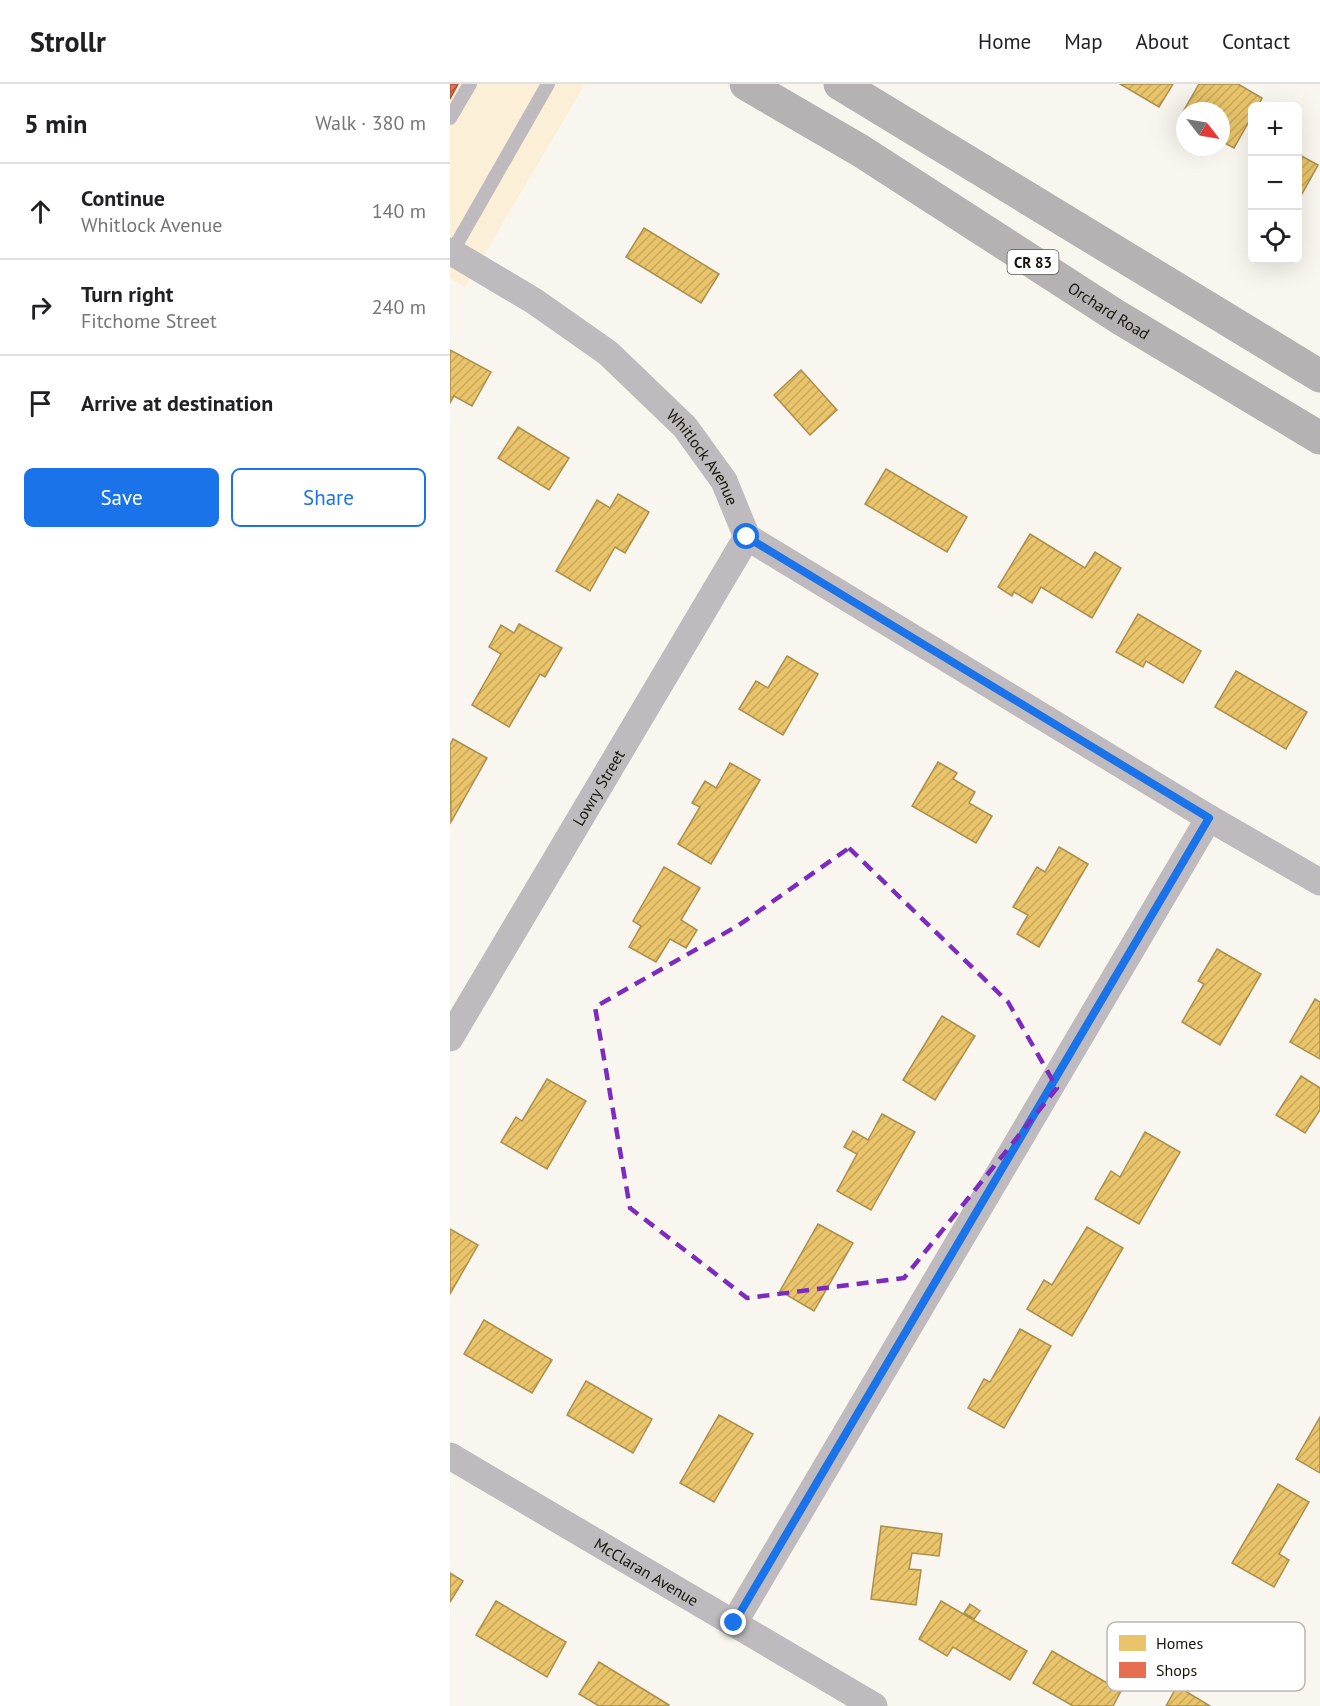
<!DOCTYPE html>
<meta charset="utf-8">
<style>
:root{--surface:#fff;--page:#f2f2f2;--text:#202124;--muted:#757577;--line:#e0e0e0;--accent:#1a73e8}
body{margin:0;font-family:"PT Sans",sans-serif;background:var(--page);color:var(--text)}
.controls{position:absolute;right:18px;top:18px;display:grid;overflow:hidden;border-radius:9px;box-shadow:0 6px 24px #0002}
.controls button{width:54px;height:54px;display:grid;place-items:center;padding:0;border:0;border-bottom:2px solid var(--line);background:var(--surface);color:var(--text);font:30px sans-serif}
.compass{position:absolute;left:726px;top:18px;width:54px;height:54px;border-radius:50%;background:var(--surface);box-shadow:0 6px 24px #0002;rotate:121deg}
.stop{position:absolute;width:18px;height:18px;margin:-14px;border:4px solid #1a73e8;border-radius:50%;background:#fff}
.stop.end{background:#1a73e8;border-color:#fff;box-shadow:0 2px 6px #0008}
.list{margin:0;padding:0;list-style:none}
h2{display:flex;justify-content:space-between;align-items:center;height:78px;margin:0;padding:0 24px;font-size:26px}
h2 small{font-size:20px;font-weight:400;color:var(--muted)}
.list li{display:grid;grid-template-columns:39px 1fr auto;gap:18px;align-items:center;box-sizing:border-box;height:96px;padding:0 24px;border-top:2px solid var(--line)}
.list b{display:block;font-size:22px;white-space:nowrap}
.list p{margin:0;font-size:20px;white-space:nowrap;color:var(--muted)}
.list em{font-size:20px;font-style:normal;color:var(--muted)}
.actions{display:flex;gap:12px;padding:18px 24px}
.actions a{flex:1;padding:14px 0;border:2px solid var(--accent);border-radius:9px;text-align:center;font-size:21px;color:var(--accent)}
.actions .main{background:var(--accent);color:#fff}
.icon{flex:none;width:33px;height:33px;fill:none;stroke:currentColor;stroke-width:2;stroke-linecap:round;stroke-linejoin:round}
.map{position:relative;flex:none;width:870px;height:1622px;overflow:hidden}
header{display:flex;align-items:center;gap:36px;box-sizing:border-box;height:84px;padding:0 30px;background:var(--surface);border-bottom:2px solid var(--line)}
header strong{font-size:28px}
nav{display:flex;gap:33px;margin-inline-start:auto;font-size:21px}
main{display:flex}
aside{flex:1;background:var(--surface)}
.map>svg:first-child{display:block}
</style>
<header>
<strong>Strollr</strong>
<nav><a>Home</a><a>Map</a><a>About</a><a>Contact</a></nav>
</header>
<main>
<aside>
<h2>5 min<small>Walk · 380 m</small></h2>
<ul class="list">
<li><svg class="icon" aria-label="ahead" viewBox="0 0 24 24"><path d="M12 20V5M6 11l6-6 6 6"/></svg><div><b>Continue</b><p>Whitlock Avenue</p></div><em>140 m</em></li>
<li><svg class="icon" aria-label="right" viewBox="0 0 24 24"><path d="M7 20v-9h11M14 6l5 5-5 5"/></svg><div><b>Turn right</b><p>Fitchome Street</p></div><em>240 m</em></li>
<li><svg class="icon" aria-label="arrive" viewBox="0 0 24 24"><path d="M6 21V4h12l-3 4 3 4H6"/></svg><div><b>Arrive at destination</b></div></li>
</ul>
<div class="actions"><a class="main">Save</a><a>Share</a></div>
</aside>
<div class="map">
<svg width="870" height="1622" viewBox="0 0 870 1622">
<defs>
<pattern id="homes-hatch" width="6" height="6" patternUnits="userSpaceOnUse" patternTransform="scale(1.5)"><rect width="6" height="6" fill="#e9c46a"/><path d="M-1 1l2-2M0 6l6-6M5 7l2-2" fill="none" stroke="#c7a85b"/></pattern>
<pattern id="shops-hatch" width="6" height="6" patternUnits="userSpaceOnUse" patternTransform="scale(1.5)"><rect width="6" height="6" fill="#e76f51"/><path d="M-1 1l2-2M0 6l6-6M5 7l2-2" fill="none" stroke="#ba5a41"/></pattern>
</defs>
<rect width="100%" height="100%" fill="#f9f6ef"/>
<!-- built -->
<polygon fill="#fbefd8" points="0,0 135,0 15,203 0,194"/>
<!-- homes -->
<g fill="url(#homes-hatch)" stroke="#aa8f4d" stroke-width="1.5">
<polygon points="670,0 723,0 709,23"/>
<polygon points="749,0 788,0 812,14 808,22 802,22 802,32 784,64 771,57 771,27 735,27 735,36 730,33"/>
<polygon points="848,70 868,81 848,117"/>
<polygon points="194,144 269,190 251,219 176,173"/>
<polygon points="0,266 41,288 22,322 4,312 0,319"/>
<polygon points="351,286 387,326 360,351 324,311"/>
<polygon points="68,343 119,374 99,406 48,374"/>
<polygon points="436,385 517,433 497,468 415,420"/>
<polygon points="168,410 199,428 175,469 165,463 140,507 106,487 147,416 160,424"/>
<polygon points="580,450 635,484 645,468 671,484 642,534 591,503 582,519 564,508 562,512 548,503"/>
<polygon points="688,530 751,567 733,599 696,577 693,583 666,568"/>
<polygon points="69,540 112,564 95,593 90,590 59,643 22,621 51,570 39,563 51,541 64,549"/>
<polygon points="337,572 368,590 333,651 289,625 306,597 318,604"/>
<polygon points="786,587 857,628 836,665 765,623"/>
<polygon points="3,655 37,674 1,738 0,661"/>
<polygon points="488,678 507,689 503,695 525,708 519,719 542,732 526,759 462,722"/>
<polygon points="280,679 310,696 261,780 228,760 250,723 242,719 255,697 266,704"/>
<polygon points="609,763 638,780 589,863 567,850 578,831 563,823 587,783 595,788"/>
<polygon points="214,783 250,804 231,836 247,846 236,864 220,855 206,878 179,863 191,842 183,837"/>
<polygon points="767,865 811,890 770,961 732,938 754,900 748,897"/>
<polygon points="865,915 870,918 870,975 840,958"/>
<polygon points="492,932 525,952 485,1016 453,996"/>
<polygon points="851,992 870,1004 870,1026 855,1049 826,1031"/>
<polygon points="97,995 136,1017 97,1085 51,1058 66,1033 72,1037"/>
<polygon points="432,1030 465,1048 421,1126 387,1107 407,1070 394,1063 403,1047 418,1056"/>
<polygon points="695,1048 730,1068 689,1140 645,1115 661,1087 670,1093"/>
<polygon points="368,1140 403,1159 364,1227 330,1207"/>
<polygon points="637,1143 673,1164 622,1252 577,1225 594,1196 602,1201"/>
<polygon points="0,1145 28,1161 0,1210"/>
<polygon points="34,1236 102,1276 82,1309 14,1270"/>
<polygon points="570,1245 601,1262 554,1344 518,1324 534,1295 540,1298"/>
<polygon points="136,1297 202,1335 183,1369 117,1331"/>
<polygon points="269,1331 303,1350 264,1418 230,1399"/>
<polygon points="870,1333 870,1389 846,1375"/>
<polygon points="828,1400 859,1418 829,1470 839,1476 824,1503 782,1479"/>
<polygon points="431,1442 492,1450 489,1472 462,1469 459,1485 471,1486 466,1521 421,1515"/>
<polygon points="0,1489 13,1497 0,1518"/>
<polygon points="46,1517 116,1558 97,1593 26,1551"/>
<polygon points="491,1517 577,1567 560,1596 503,1563 497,1572 469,1555"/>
<polygon points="520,1520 530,1527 524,1535 514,1529"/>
<polygon points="602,1567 671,1607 663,1622 623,1622 583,1599"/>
<polygon points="149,1578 219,1621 218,1622 149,1622 129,1610"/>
<polygon points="727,1602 760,1622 716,1622"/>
</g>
<!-- shops -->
<polygon fill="url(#shops-hatch)" stroke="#a9533b" stroke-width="1.5" points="0,0 8,0 0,15"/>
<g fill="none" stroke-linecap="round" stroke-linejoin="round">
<!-- lane -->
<g stroke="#bebabd" stroke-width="14">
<polyline points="0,34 20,0"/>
<polyline points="2,168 98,0"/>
</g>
<!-- street -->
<g stroke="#bebabd" stroke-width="27">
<path id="s1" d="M0,167l84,50 74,52 77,74 39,54 23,56 462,281 111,64"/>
<path id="s2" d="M0,954l297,-501"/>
<path id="s3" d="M0,1372l424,250"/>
<polyline points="284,1539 759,734"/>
</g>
<!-- primary -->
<g stroke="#b6b2b4" stroke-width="33">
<path id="s4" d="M296,0l115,67 257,166 202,121"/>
<polyline points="390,0 870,292"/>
</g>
</g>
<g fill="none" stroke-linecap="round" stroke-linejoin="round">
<!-- route -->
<polyline stroke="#1a73e8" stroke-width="8" points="284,1539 759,734 297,453"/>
</g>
<!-- marked area -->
<path fill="none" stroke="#7b2cbf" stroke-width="4.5" stroke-dasharray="12 8" stroke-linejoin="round" d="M399,764l159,154 49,86 -153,190 -157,20 -117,-90 -35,-201 144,-82z"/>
<g text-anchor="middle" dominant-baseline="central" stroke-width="6" stroke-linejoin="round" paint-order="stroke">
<!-- shield labels -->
<rect fill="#fff" stroke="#5d5a53" stroke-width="1.5" x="557.5" y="166" width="51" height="24" rx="4.5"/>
<g font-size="15" font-weight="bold" fill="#181309">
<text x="583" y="178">CR 83</text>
</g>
<!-- street labels -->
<g font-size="16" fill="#181309" stroke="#fff">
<text stroke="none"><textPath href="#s4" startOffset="428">Orchard Road</textPath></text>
<text stroke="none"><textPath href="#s1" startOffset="330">Whitlock Avenue</textPath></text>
<text stroke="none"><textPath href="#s2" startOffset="291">Lowry Street</textPath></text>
<text stroke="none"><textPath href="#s3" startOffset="228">McClaran Avenue</textPath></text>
</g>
</g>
<!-- legend -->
<rect x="657" y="1538" width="198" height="69" rx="9" fill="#fff" stroke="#bab8b5" stroke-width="1.5"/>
<rect x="669" y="1551" width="27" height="16" fill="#e9c46a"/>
<rect x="669" y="1578" width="27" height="16" fill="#e76f51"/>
<g font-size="16" fill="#181309">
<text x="706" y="1565">Homes</text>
<text x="706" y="1592">Shops</text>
</g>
</svg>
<div class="controls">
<button>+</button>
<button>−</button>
<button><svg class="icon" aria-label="locate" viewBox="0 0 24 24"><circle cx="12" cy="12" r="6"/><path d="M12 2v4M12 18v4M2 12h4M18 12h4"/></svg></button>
</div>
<svg class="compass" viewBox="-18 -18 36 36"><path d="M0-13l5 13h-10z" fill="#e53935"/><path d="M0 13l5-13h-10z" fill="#757577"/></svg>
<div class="stop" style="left:297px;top:453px"></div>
<div class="stop end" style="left:284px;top:1539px"></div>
</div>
</main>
